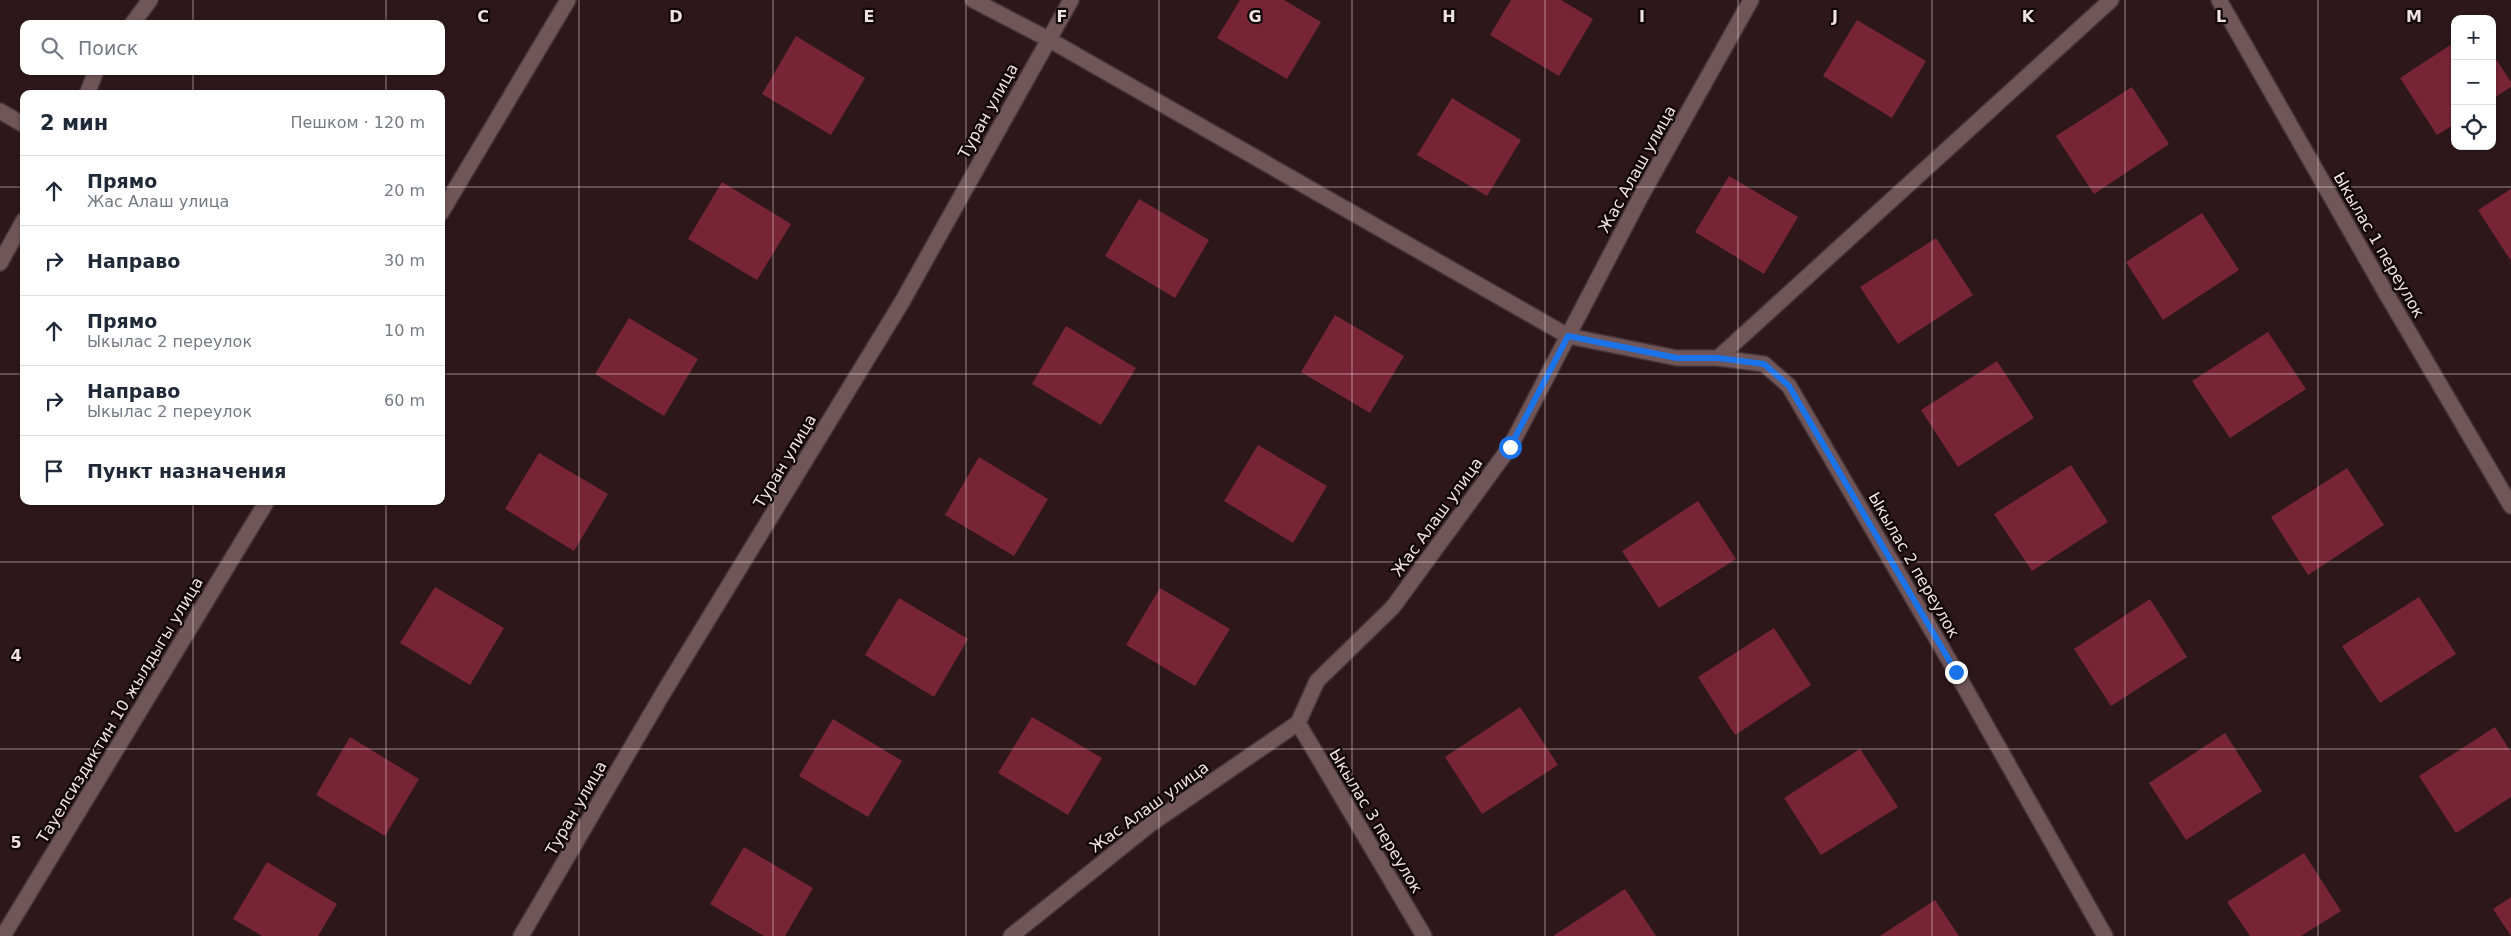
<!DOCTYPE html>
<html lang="ru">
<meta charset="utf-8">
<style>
:root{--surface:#fff;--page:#f6f6f7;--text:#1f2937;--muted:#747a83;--line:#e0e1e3}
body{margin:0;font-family:"DejaVu Sans",sans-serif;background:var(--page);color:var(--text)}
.controls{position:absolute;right:15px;top:15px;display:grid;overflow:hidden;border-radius:10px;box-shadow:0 1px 4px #0004}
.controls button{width:45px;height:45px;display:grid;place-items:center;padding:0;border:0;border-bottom:1px solid var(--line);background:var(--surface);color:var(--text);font:25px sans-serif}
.stop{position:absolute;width:15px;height:15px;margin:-11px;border:4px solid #1a73e8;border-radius:50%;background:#fff}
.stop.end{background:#1a73e8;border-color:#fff;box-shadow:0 1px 5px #0008}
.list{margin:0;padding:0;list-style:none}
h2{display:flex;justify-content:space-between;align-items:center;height:65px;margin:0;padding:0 20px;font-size:21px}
h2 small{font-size:16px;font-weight:400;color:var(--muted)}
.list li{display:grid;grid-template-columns:32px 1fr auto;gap:15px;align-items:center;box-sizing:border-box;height:70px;padding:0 20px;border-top:1px solid var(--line)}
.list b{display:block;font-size:19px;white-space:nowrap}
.list p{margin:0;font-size:16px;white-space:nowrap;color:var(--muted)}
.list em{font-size:16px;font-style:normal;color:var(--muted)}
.icon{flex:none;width:28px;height:28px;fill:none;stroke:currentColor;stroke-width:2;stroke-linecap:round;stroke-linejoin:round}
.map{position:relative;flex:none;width:2511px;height:936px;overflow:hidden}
.search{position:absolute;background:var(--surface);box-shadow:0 1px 4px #0004;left:20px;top:20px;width:425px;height:55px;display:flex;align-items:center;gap:12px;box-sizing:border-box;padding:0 18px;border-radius:10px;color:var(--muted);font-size:19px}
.panel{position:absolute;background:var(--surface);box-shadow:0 1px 4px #0004;left:20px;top:90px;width:425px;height:415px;border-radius:10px}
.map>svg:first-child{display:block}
</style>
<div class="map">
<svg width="2511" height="936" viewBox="0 0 2511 936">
<rect width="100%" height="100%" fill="#2d171a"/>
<!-- building -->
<g fill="#772536">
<polygon points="1240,0 1284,0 1321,22 1287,79 1217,38"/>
<polygon points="1511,0 1561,0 1593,19 1559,76 1490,35"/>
<polygon points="1857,20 1926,61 1892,118 1823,76"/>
<polygon points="796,36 865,78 831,135 762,94"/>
<polygon points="2455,42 2455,124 2437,135 2400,78"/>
<polygon points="2492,53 2511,82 2511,87 2492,99"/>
<polygon points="2132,87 2169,144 2094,194 2056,136"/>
<polygon points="1452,98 1521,140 1487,196 1417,155"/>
<polygon points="1729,176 1798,217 1764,274 1695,232"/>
<polygon points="722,182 791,224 757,280 688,239"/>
<polygon points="2511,189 2511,261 2478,210"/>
<polygon points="1139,199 1209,240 1175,298 1105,256"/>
<polygon points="2202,213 2239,270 2163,320 2126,262"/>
<polygon points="1936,238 1973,295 1898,344 1860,287"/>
<polygon points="1335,315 1404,356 1370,413 1301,372"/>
<polygon points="629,318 698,359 664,416 595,374"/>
<polygon points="1066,326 1136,368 1101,425 1032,384"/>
<polygon points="2268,332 2306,389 2230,438 2192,381"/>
<polygon points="1997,361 2034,418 1958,467 1921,410"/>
<polygon points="1258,445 1327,486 1293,543 1224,501"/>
<polygon points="539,453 608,494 574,551 505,509"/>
<polygon points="979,457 1048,499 1014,556 945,515"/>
<polygon points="2071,465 2108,522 2032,571 1994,514"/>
<polygon points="2347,468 2384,525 2308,575 2271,517"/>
<polygon points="1698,501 1736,559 1659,608 1622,551"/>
<polygon points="435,587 504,628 470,685 400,643"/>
<polygon points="1160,588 1230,629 1195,686 1126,645"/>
<polygon points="2419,597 2456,654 2380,703 2342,646"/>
<polygon points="899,598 968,639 934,697 865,655"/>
<polygon points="2150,599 2187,657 2111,706 2074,649"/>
<polygon points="1774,628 1811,685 1735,735 1698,677"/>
<polygon points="1520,707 1558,765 1482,814 1445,757"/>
<polygon points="1032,717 1102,758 1068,815 998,773"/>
<polygon points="833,719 902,761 868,817 799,776"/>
<polygon points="2495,727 2511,752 2511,797 2456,833 2419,776"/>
<polygon points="2225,733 2262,791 2186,840 2149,783"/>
<polygon points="350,737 419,779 385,836 316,795"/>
<polygon points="1860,749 1898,807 1821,855 1784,798"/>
<polygon points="744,847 813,888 785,936 764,936 710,904"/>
<polygon points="2304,853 2341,911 2301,936 2250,936 2227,902"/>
<polygon points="267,862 337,904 318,936 262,936 233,919"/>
<polygon points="1625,889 1656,936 1553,936"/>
<polygon points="2511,897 2511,936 2493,909"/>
<polygon points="1935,900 1959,936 1880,936"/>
</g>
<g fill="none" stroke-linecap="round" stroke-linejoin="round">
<defs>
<polyline id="lane" points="973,0 1048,39 1568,336 1677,358 1718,358 2111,0"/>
<g id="street">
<polyline points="2219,0 2383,288 2511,506"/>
<polyline points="132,24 150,0"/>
<polyline points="87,94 96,71"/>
<polyline points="0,111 24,125"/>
<polyline points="441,213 568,0"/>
<polyline points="0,263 24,220"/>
<polyline points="1718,358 1764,364 1789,386 1956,672 2105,936"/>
<polyline points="1298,723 1424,936"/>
<polyline points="3,936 267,501"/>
<polyline points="521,936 662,695 902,302 1071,0"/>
<polyline points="1011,936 1152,823 1298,723 1317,681 1393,607 1510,447 1641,196 1751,0"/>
</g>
</defs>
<!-- lane casing -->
<use href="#lane" stroke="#453436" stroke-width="18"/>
<!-- street casing -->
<use href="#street" stroke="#453436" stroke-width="18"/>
<!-- lane -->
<use href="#lane" stroke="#715659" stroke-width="15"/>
<!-- street -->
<use href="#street" stroke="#715659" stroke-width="15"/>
</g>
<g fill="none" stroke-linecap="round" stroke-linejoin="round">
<!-- route -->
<polyline stroke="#1a73e8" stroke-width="6" points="1510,447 1568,336 1677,358 1718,358 1764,364 1789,386 1956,672"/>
</g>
<!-- grid -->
<path fill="none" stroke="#f2e1e3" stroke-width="1" stroke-opacity="0.55" d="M193,0v24M386,0v24M579,0v936M773,0v936M966,0v936M1159,0v936M1352,0v936M1545,0v936M1738,0v936M1932,0v936M2125,0v936M2318,0v936M193,71v23M386,71v23M0,187h24M441,187h2070M0,374h24M441,374h2070M193,501v435M386,501v435M0,562h2511M0,749h2511"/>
<g text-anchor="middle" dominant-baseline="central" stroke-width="4.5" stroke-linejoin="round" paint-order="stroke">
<!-- street labels -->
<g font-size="16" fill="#f2e1e3" stroke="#0f0607">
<text transform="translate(988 111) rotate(-61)">Туран улица</text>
<text transform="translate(1637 169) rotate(-61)">Жас Алаш улица</text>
<text transform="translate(2379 245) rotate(60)">Ыкылас 1 переулок</text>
<text transform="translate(785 461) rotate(-59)">Туран улица</text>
<text transform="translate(1437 517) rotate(-54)">Жас Алаш улица</text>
<text transform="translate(1914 565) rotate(60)">Ыкылас 2 переулок</text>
<text transform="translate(120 710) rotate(-59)">Тауелсиздиктин 10 жылдыгы улица</text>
<text transform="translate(1149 807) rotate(-36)">Жас Алаш улица</text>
<text transform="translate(576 808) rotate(-60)">Туран улица</text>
<text transform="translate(1376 821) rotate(59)">Ыкылас 3 переулок</text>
</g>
</g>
<g font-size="16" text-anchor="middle" font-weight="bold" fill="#f2e1e3" stroke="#0f0607" stroke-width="4.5" stroke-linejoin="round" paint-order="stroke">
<text x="483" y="22">C</text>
<text x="676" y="22">D</text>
<text x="869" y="22">E</text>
<text x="1062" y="22">F</text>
<text x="1255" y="22">G</text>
<text x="1449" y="22">H</text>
<text x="1642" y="22">I</text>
<text x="1835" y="22">J</text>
<text x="2028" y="22">K</text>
<text x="2221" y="22">L</text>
<text x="2414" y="22">M</text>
<text x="16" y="661">4</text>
<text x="16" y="848">5</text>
</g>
</svg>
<div class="controls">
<button>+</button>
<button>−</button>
<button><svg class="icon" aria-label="locate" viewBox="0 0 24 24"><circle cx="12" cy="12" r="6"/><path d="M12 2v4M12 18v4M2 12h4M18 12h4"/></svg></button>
</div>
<div class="stop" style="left:1510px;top:447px"></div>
<div class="stop end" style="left:1956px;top:672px"></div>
<div class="search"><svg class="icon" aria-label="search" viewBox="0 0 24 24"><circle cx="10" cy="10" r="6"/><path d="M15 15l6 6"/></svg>Поиск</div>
<section class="panel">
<h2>2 мин<small>Пешком · 120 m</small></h2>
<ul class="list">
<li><svg class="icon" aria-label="ahead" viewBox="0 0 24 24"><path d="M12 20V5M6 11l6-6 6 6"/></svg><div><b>Прямо</b><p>Жас Алаш улица</p></div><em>20 m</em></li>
<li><svg class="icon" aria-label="right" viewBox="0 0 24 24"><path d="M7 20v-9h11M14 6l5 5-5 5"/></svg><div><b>Направо</b></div><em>30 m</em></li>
<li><svg class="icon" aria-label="ahead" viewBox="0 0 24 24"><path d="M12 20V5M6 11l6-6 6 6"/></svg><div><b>Прямо</b><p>Ыкылас 2 переулок</p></div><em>10 m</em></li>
<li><svg class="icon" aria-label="right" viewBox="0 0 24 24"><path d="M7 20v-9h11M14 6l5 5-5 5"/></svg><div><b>Направо</b><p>Ыкылас 2 переулок</p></div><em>60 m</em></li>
<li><svg class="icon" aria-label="arrive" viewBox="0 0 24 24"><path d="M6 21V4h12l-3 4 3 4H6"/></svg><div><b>Пункт назначения</b></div></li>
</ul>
</section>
</div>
